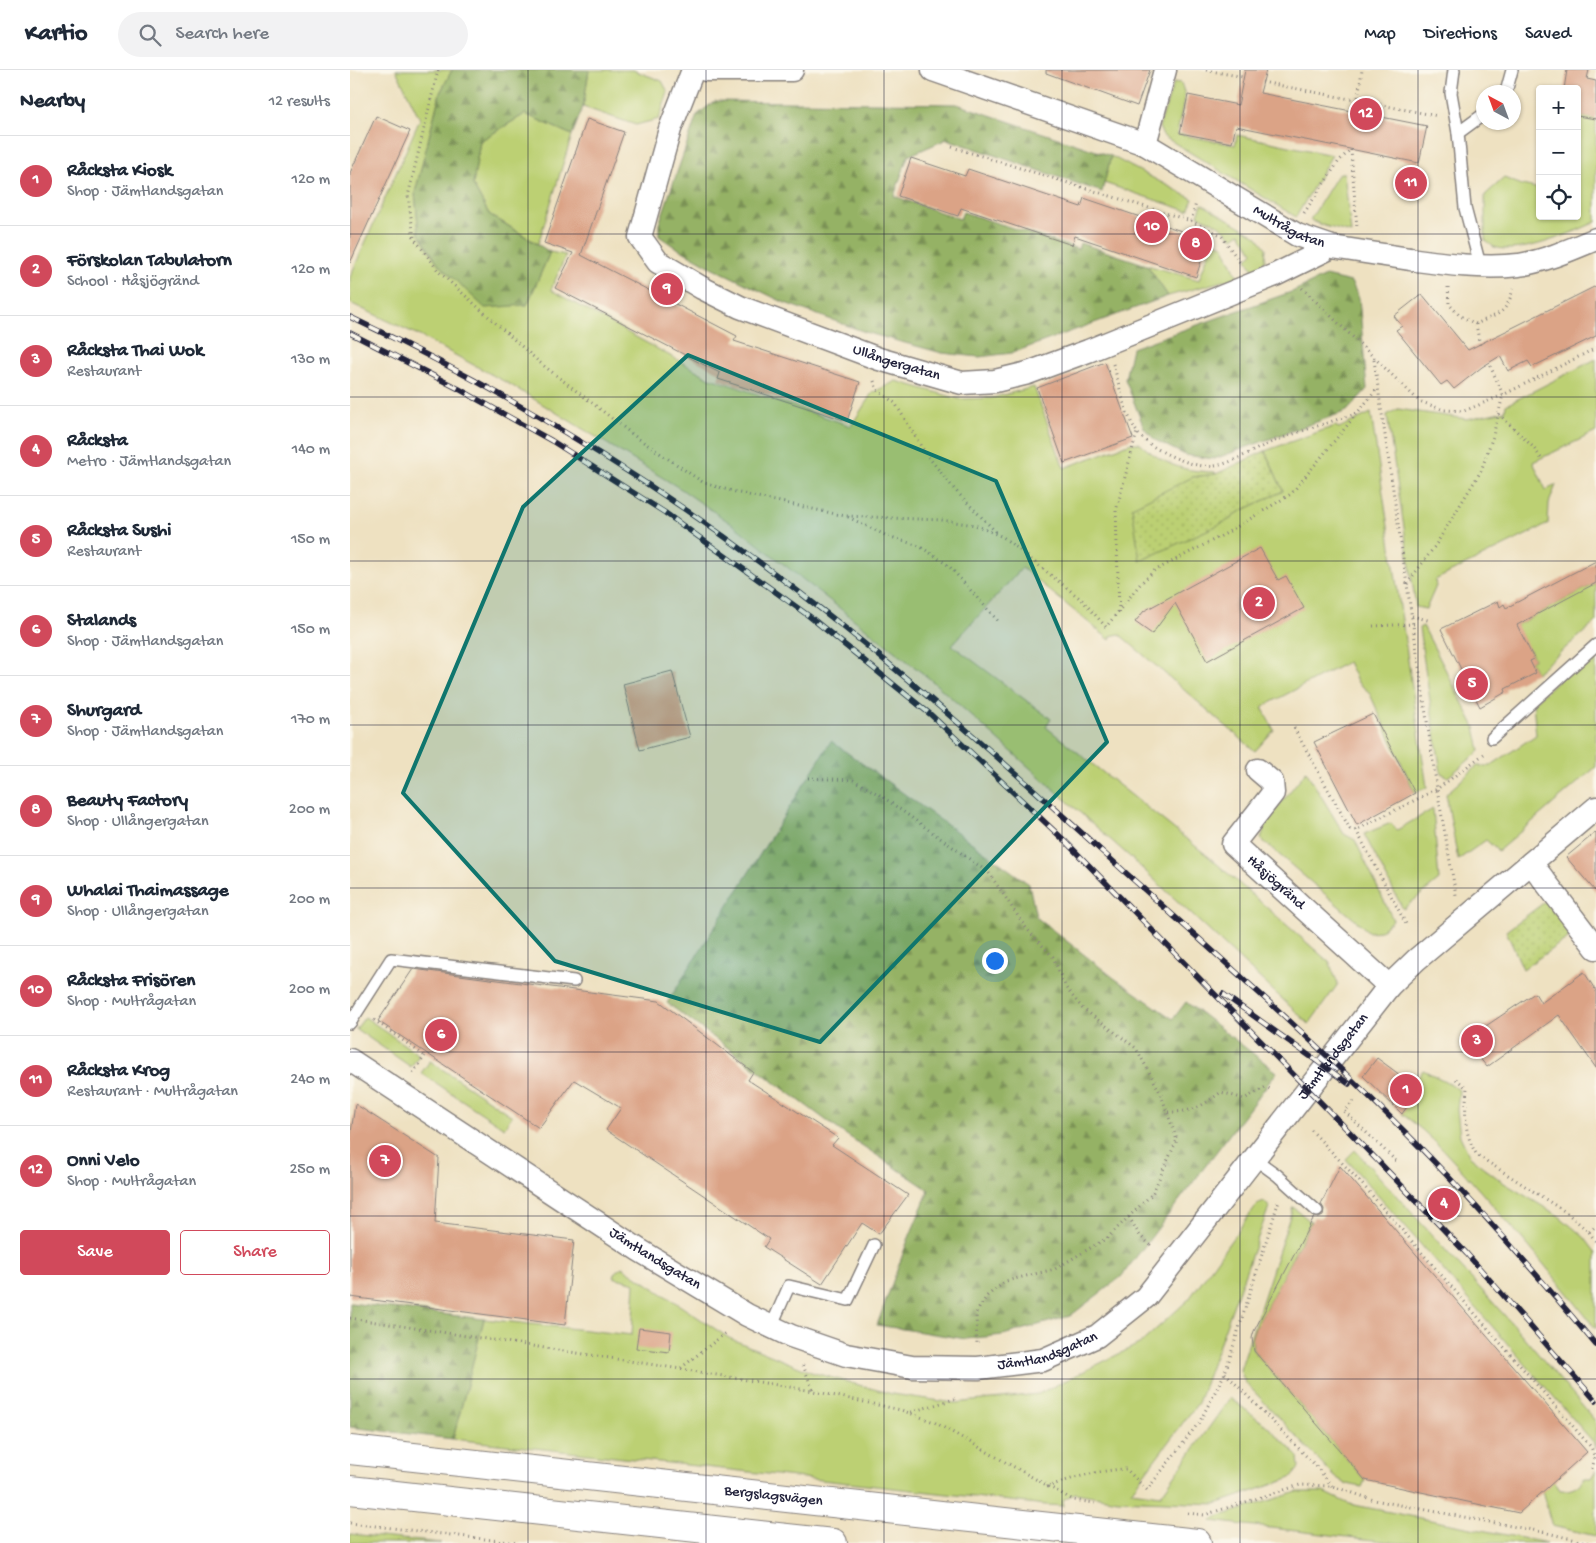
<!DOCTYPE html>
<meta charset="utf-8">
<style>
:root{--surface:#fff;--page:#f2f2f3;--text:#1f2937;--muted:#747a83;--line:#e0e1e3;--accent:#d1495b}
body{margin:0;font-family:"Gochi Hand",sans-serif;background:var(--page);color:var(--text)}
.controls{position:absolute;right:15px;top:15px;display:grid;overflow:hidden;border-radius:5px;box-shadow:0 1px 4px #0004}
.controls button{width:45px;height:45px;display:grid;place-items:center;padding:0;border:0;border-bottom:1px solid var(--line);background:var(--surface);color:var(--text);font:25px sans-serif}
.compass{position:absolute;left:1126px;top:15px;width:45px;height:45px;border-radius:50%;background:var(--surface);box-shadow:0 1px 4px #0004;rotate:319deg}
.you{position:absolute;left:644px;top:890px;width:18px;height:18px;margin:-12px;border:4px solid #fff;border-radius:50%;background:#1a73e8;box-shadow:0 0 0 8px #1a73e833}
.badge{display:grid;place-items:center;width:32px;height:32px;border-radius:50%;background:var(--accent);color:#fff;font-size:16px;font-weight:700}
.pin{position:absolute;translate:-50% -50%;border:2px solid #fff;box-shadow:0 1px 5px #0006}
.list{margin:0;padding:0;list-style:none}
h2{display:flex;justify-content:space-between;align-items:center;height:65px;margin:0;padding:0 20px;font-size:21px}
h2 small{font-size:16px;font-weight:400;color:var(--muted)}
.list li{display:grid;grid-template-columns:32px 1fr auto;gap:15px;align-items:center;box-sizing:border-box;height:90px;padding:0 20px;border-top:1px solid var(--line)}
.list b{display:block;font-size:19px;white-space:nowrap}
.list p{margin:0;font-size:16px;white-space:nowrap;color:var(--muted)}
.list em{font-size:16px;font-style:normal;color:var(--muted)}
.actions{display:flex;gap:10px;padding:15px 20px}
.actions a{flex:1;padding:11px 0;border:1px solid var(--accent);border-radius:5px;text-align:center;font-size:18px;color:var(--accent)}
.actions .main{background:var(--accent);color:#fff}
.icon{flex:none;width:28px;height:28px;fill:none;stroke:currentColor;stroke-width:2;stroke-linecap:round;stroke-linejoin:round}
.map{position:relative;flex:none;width:1246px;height:1473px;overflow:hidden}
header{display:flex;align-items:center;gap:30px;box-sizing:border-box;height:70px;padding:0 25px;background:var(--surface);border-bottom:1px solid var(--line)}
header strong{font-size:24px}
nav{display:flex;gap:28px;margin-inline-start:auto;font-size:18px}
.search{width:350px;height:45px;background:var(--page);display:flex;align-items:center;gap:12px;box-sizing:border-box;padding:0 18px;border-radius:28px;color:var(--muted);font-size:19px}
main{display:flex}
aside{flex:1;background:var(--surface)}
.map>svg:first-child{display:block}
</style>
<header>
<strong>Kartio</strong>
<div class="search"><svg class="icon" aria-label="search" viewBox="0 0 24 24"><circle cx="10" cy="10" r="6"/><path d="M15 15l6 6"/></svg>Search here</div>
<nav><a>Map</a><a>Directions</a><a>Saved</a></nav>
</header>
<main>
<aside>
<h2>Nearby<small>12 results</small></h2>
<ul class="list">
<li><span class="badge">1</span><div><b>Råcksta Kiosk</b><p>Shop · Jämtlandsgatan</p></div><em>120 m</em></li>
<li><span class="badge">2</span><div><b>Förskolan Tabulatorn</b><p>School · Håsjögränd</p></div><em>120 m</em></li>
<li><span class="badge">3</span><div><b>Råcksta Thai Wok</b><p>Restaurant</p></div><em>130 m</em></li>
<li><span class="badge">4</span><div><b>Råcksta</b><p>Metro · Jämtlandsgatan</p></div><em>140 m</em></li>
<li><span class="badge">5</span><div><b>Råcksta Sushi</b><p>Restaurant</p></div><em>150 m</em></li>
<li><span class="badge">6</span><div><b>Stalands</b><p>Shop · Jämtlandsgatan</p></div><em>150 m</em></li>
<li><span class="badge">7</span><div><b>Shurgard</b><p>Shop · Jämtlandsgatan</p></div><em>170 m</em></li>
<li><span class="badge">8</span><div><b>Beauty Factory</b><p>Shop · Ullångergatan</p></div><em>200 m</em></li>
<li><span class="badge">9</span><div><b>Whalai Thaimassage</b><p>Shop · Ullångergatan</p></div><em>200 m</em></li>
<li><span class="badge">10</span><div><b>Råcksta Frisören</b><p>Shop · Multrågatan</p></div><em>200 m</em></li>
<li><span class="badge">11</span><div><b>Råcksta Krog</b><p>Restaurant · Multrågatan</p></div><em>240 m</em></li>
<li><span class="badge">12</span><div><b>Onni Velo</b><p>Shop · Multrågatan</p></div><em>250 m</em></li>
</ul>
<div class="actions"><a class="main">Save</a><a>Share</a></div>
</aside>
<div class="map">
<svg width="1246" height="1473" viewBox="0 0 1246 1473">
<defs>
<pattern id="forest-firs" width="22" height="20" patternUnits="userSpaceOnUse" patternTransform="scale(1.25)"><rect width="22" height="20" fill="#95b265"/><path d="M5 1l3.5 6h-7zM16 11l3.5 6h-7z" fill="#799054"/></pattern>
<pattern id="park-dots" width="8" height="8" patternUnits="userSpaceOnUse" patternTransform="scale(1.25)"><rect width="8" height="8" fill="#bcd073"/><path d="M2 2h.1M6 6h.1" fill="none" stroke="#a1b264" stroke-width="1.8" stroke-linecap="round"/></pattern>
</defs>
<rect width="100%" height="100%" fill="#fbf7ec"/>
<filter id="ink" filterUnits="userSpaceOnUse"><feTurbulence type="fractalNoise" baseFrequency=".02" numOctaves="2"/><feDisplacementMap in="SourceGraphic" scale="10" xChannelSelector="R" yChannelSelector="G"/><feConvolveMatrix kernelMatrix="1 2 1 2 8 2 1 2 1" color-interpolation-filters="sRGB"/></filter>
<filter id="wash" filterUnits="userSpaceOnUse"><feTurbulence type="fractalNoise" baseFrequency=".0096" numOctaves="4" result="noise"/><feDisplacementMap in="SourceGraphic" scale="20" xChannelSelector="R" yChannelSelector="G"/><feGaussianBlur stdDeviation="1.12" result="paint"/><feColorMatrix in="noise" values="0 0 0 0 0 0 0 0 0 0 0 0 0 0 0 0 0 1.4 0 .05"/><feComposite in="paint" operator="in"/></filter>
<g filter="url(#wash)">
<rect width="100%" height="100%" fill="#eee1c1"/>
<!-- grass -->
<g fill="#bcd073" stroke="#6f7957">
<path d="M46,0h56l-12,23 -25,100 4,41 20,31 88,40 23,-53 16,3 -15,35 159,88 141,48 21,-33 24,-12 63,18 33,-1 42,-11 30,81 67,-25h8c26,22 42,28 76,29l1,2 -23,3 36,43 10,-8 44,-21 -18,-40 70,-25 4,2 32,-15 56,374 -12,6 -46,-101 -11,-9 -10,-21 -86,45 12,23 -19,21 -136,-117 -8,2 -1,4 -88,-72 -70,77 99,74 -5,8 163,130 120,105 9,22 -29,40 -179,-167 -200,-178 -194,-152 -55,-38 -170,-104 -97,-52 -64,-30v-26l70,-158z"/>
<polygon points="239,0 283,0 312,11 318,22 309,49 286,55 233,37"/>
<polygon points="824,12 831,13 835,25 827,64 885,75 887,65 982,85 946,147 813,66 809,57"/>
<polygon points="175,44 222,65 188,174 139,144 123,115 130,71"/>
<path d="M1227,46l19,3v103c-24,11 -76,34 -102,25 -3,-2 -7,-5 -9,-7v-45l19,-17 18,7 18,4v27h37z"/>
<polygon points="761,86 843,129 838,141 754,113"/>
<polygon points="989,103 994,103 1001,163 975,156 960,150"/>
<polygon points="852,134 907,166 916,178 915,191 904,202 897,189 903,182 890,163 883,168 870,156 848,145"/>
<polygon points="863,171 873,175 888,207 818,226 797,195 849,210"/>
<polygon points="1246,289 1246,362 1183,392 1196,420 1206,415 1199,433 1198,454 1085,510 1086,516 1076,539 1066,537 1037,345 1048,339 1117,349 1155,341 1156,335"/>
<polygon points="1246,513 1246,552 1186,603 1180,591 1184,589 1180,580 1174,583 1161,558"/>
<polygon points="1073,556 1125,657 1130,681 1098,707 1091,703 1069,558"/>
<polygon points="1246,575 1246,697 1148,781 1136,770 1108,790 1096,724 1127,696 1140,696 1186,665 1183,633"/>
<polygon points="956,701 994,764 1005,770 1043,850 1030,861 1019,862 911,769 916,752"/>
<polygon points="1083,739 1089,810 1053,839 1014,764 1041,753 1047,760"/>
<polygon points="15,947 69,985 61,997 6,959"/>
<polygon points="80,991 162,1046 154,1058 71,1003"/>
<path d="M1073,1000l28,14 8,6 -2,20 3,26 10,21 34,26 55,33 25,21 12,16v76c-37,-47 -75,-93 -115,-137 -25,-28 -49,-57 -79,-78l11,-29z"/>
<polygon points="1005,1080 1166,1258 1246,1352 1246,1379 1245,1374 996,1089"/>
<polygon points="915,1132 919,1137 848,1333 781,1421 811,1425 880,1328 916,1355 948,1386 949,1398 941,1408 866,1434 768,1430 725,1423 713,1430 714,1436 696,1435 103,1369 134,1249 282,1265 285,1213 263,1207 265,1202 272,1197 379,1268 461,1302 542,1324 605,1333 688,1324 791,1273 839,1229 902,1141 908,1134"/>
<polygon points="943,1137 961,1152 904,1261 902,1268 903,1280 1015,1410 1012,1417 997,1414 985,1407 895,1312 890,1300"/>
<path d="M1246,1400v66l-44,-10 -10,-35 12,-10 6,9c10,1 19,-2 24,-12h7z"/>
<polygon points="947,1422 974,1422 999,1434 1197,1473 1049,1473 861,1451 867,1447"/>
<polygon points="0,1464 91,1473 0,1473"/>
</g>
<!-- forest -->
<g fill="url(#forest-firs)" stroke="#5c6a50">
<polygon points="102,0 239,0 233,37 222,65 175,44 130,71 123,115 139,144 200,182 177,235 135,238 89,195 69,164 65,123 90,23"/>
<polygon points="365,31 607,34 761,86 752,122 597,69 558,86 544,126 610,149 613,142 728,179 730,173 797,195 818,226 662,283 629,287 592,283 518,263 435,233 361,197 322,175 309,166 309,154 347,45"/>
<polygon points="975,206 1001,212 1009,228 1017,319 997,341 864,389 835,385 805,370 794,358 775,309 782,278 944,221"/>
<polygon points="481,671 679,814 686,847 764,908 823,949 836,932 927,1002 771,1207 720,1246 653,1265 616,1269 527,1255 558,1170 579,1120 492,1062 317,933"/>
<polygon points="0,1233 134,1249 103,1369 0,1357"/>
</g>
<!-- park -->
<g fill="url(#park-dots)" stroke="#6f7957">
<polygon points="915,381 933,421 889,442 879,450 790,491 782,437 843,407 866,404"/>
<polygon points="1196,831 1222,865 1173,899 1156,861"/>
</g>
<g id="blocks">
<!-- building -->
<g fill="#dba386">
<polygon points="696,0 800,0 787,36 696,3"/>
<polygon points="895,0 916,0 910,23 1077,56 1069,93 886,56 882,73 830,63 838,25 888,35"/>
<polygon points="1217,0 1239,0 1237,9 1246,11 1246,49 1227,46 1227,19 1214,19"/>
<polygon points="26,46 60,61 0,193 0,103"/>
<polygon points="237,49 274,62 231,185 387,266 384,271 510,312 497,351 368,309 370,303 205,218 223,183 194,173"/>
<polygon points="561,88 615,106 618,99 731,137 734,128 858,170 846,207 725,166 722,175 611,138 608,146 548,126"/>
<polygon points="1246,216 1246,266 1182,297 1178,291 1158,301 1150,286 1132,297 1104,319 1097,311 1091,315 1046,260 1052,256 1044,246 1072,224 1118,280"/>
<polygon points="755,292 783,368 714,393 687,318"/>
<polygon points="910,478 928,510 936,506 954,538 857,591 825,533 802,564 785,552 794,541"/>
<polygon points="1246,491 1246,513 1167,555 1184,589 1180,591 1186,603 1155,619 1156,622 1130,637 1091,559 1148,531 1150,537 1154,534 1156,538"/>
<polygon points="322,601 340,667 290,680 273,614"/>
<polygon points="1023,644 1065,723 1007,755 964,672"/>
<polygon points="1246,762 1246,822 1216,787"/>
<polygon points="63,899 309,931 403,1002 398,1010 488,1068 482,1075 558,1125 529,1164 512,1153 472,1214 414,1177 419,1169 256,1060 271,1038 224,1010 189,1058 28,951"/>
<polygon points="1234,902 1246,921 1246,998 1209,945 1137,997 1115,970 1185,923 1191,933"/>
<polygon points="1027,988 1069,1019 1052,1044 1013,1006"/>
<polygon points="5,1034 89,1088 85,1153 224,1170 215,1255 0,1227 0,1070"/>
<polygon points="990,1096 1237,1382 1169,1443 1015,1410 904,1281 902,1268 904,1261 964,1147 969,1148 973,1146 974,1139 971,1134"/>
<polygon points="289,1258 321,1262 319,1282 286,1278"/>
</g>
</g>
</g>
<g filter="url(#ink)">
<use href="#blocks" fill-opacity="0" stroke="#88827e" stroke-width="1"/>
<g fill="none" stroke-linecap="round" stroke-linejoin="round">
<defs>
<g id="lane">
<polyline points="1104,0 1101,23 1108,63 1115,138 1130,195"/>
<polyline points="1156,22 1162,0"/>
<polyline points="1108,63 1134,44"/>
<polyline points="1142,668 1246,575"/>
<polyline points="0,953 41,889 224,911"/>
<polyline points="905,1089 927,1105 967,1141"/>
<polyline points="421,1257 439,1216 498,1230 524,1175"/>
</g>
<g id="street">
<path id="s1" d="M343,0l-23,59 -30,108 18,25 44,26 38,19 139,52 83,24 33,-2 33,-8 60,-22 187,-76 57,-28"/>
<polyline points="356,0 442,0"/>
<path id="s2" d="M583,0l212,74 152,91 35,12"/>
<polyline points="795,74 815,0"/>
<path d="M1060,189c35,5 73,10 109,6 26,-4 53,-16 77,-26"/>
<path id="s3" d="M908,700l14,12 1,11 -40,51 156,142"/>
<polyline points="1181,793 1246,878"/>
<path id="s4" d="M0,990l289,190 108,65 44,21 55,19 66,12 66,1 65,-8 54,-24 49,-39 243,-311 27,-26 180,-152"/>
</g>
<g id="secondary">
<path id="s5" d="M0,1380l847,93"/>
<polyline points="0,1420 483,1473"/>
</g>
</defs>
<!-- lane casing -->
<use href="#lane" stroke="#88827e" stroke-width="14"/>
<!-- street casing -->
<use href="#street" stroke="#88827e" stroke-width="25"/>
<!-- secondary casing -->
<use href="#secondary" stroke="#88827e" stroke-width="30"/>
<!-- path -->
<g stroke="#88827e" stroke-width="3" stroke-dasharray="1 4" stroke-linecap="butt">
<polyline points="88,0 58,126 64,168 89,202 189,292 286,367 354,413 389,423 495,446 591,450 625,455 653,467 732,530 756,557 791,513 804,501 875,464 941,424 1027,319"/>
<polyline points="856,0 893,7"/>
<polyline points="912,12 1088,46"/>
<polyline points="1006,42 1012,0"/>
<polyline points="602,77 841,151 871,165 891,194"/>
<polyline points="1001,80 1007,158"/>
<polyline points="954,143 989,91 1001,79"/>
<polyline points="841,151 846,133"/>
<path d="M1098,217l1,17 11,12 16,8c23,-11 30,-9 37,-35"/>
<polyline points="952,218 1069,331 1094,340 1114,341 1153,325 1246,278"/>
<polyline points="1126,254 1130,276"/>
<polyline points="1024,290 1087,719 1106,825"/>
<path d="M763,294c7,22 11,49 24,68 10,16 58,38 78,34 18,-3 38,-16 55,-23 29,-12 58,-20 87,-30"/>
<polyline points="524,311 527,320 545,333 576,384 605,420 648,464"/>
<polyline points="1149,344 1183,377 1191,388"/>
<polyline points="498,447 535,465 569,476 585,486 599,496 648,551"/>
<polyline points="1057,514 1085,476 1131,401 1143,366 1153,325 1139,293"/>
<polyline points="769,542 766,441 787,362"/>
<polyline points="1062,546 1081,551"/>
<polyline points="1023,556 1064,554"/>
<polyline points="944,658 1000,759 1006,760 1087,719 1134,684"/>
<polyline points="458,708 503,710 530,725 639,803 676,858 703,887 716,918 732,938 786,978 810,1022 827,1070 802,1124 757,1168 705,1199 656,1211 637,1226 626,1243 627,1275"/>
<polyline points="1006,760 1056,854"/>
<polyline points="24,950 75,986 77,984"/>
<polyline points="63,1003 75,986"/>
<path d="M1106,1009l11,9c-2,25 -4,45 10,67l90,58 22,19 7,-6"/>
<polyline points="1004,1031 994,1041 1048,1093"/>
<path d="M818,1042c25,0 33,-5 53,-20l23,7 22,-12 4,2"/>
<polyline points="961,1060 1012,1114 1241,1377 1245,1388 1241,1402"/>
<polyline points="779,1147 790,1166 803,1177"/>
<polyline points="1239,1162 1246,1172"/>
<polyline points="0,1248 331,1299 463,1321 551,1340 584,1352 723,1430 745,1433"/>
<polyline points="453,1295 463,1321"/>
<polyline points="331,1298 378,1261"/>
<polyline points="875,1303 966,1396 982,1416"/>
<polyline points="561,1342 608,1328"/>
<path d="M697,1417c25,-9 52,-17 79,-18l21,21 53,-69 25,-48 54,-173"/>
<polyline points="838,1443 854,1445 950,1415 982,1416 1024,1430 1193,1462 1239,1473"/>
<polyline points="0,1453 168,1473"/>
</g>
<!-- lane -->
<use href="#lane" stroke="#fff" stroke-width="11"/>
<!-- street -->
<use href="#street" stroke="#fff" stroke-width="22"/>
<!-- secondary -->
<use href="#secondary" stroke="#fff" stroke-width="28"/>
<defs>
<g id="rail">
<path d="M0,247c167,79 326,178 471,292 110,86 212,180 315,273 91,82 183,163 269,250 68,68 130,140 191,213"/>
<polyline points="0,263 109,319 202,371 314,442 459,546 580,644 715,771 1028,1091 1117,1184 1246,1331"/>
<polyline points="873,924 999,1014"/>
</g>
</defs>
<!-- rail casing -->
<use href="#rail" stroke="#22223b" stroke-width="5.5"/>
<!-- rail -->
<use href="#rail" stroke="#fbf7ec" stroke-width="4" stroke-dasharray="11" stroke-linecap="butt"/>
<defs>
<polyline id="street-bridge" points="982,177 1060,189"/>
</defs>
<!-- street-bridge casing -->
<use href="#street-bridge" stroke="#88827e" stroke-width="25" stroke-linecap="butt"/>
<!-- street-bridge -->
<use href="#street-bridge" stroke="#fff" stroke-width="22"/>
</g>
</g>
<!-- marked area -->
<path fill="#0f766e" fill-opacity="0.2" stroke="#0f766e" stroke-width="4" stroke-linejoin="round" d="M338,285l308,126 111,261 -287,300 -265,-81 -152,-168 120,-286z"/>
<!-- grid -->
<path fill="none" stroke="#22223b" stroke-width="1" stroke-opacity="0.55" d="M178,0v1473M356,0v1473M534,0v1473M712,0v1473M890,0v1473M1068,0v1473M0,164h1246M0,327h1246M0,491h1246M0,655h1246M0,818h1246M0,982h1246M0,1146h1246M0,1309h1246"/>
<g text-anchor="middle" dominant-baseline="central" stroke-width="4" stroke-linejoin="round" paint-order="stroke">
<!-- street labels -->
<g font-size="15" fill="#22223b" stroke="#fbf7ec">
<text stroke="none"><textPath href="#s2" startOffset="391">Multrågatan</textPath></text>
<text stroke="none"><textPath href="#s1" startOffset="466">Ullångergatan</textPath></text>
<text stroke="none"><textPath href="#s3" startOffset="152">Håsjögränd</textPath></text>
<text stroke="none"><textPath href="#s4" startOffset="1204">Jämtlandsgatan</textPath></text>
<text stroke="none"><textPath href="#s4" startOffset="364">Jämtlandsgatan</textPath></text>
<text stroke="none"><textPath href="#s4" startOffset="784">Jämtlandsgatan</textPath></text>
<text stroke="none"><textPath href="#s5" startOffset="426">Bergslagsvägen</textPath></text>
</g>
</g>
</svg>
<div class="controls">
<button>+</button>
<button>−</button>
<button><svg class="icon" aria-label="locate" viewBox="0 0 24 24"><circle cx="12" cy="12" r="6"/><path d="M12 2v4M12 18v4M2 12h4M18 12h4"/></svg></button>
</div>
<svg class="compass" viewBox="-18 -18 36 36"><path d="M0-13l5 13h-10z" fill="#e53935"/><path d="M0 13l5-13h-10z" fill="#747a83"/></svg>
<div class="you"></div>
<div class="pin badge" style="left:1056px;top:1020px">1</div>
<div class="pin badge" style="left:909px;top:533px">2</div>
<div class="pin badge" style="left:1127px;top:971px">3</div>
<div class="pin badge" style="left:1094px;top:1134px">4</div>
<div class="pin badge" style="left:1122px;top:614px">5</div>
<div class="pin badge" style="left:91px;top:965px">6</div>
<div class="pin badge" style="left:35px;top:1091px">7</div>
<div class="pin badge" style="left:846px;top:174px">8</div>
<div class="pin badge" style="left:317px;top:219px">9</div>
<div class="pin badge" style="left:802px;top:157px">10</div>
<div class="pin badge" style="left:1061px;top:113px">11</div>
<div class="pin badge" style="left:1016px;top:44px">12</div>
</div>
</main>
